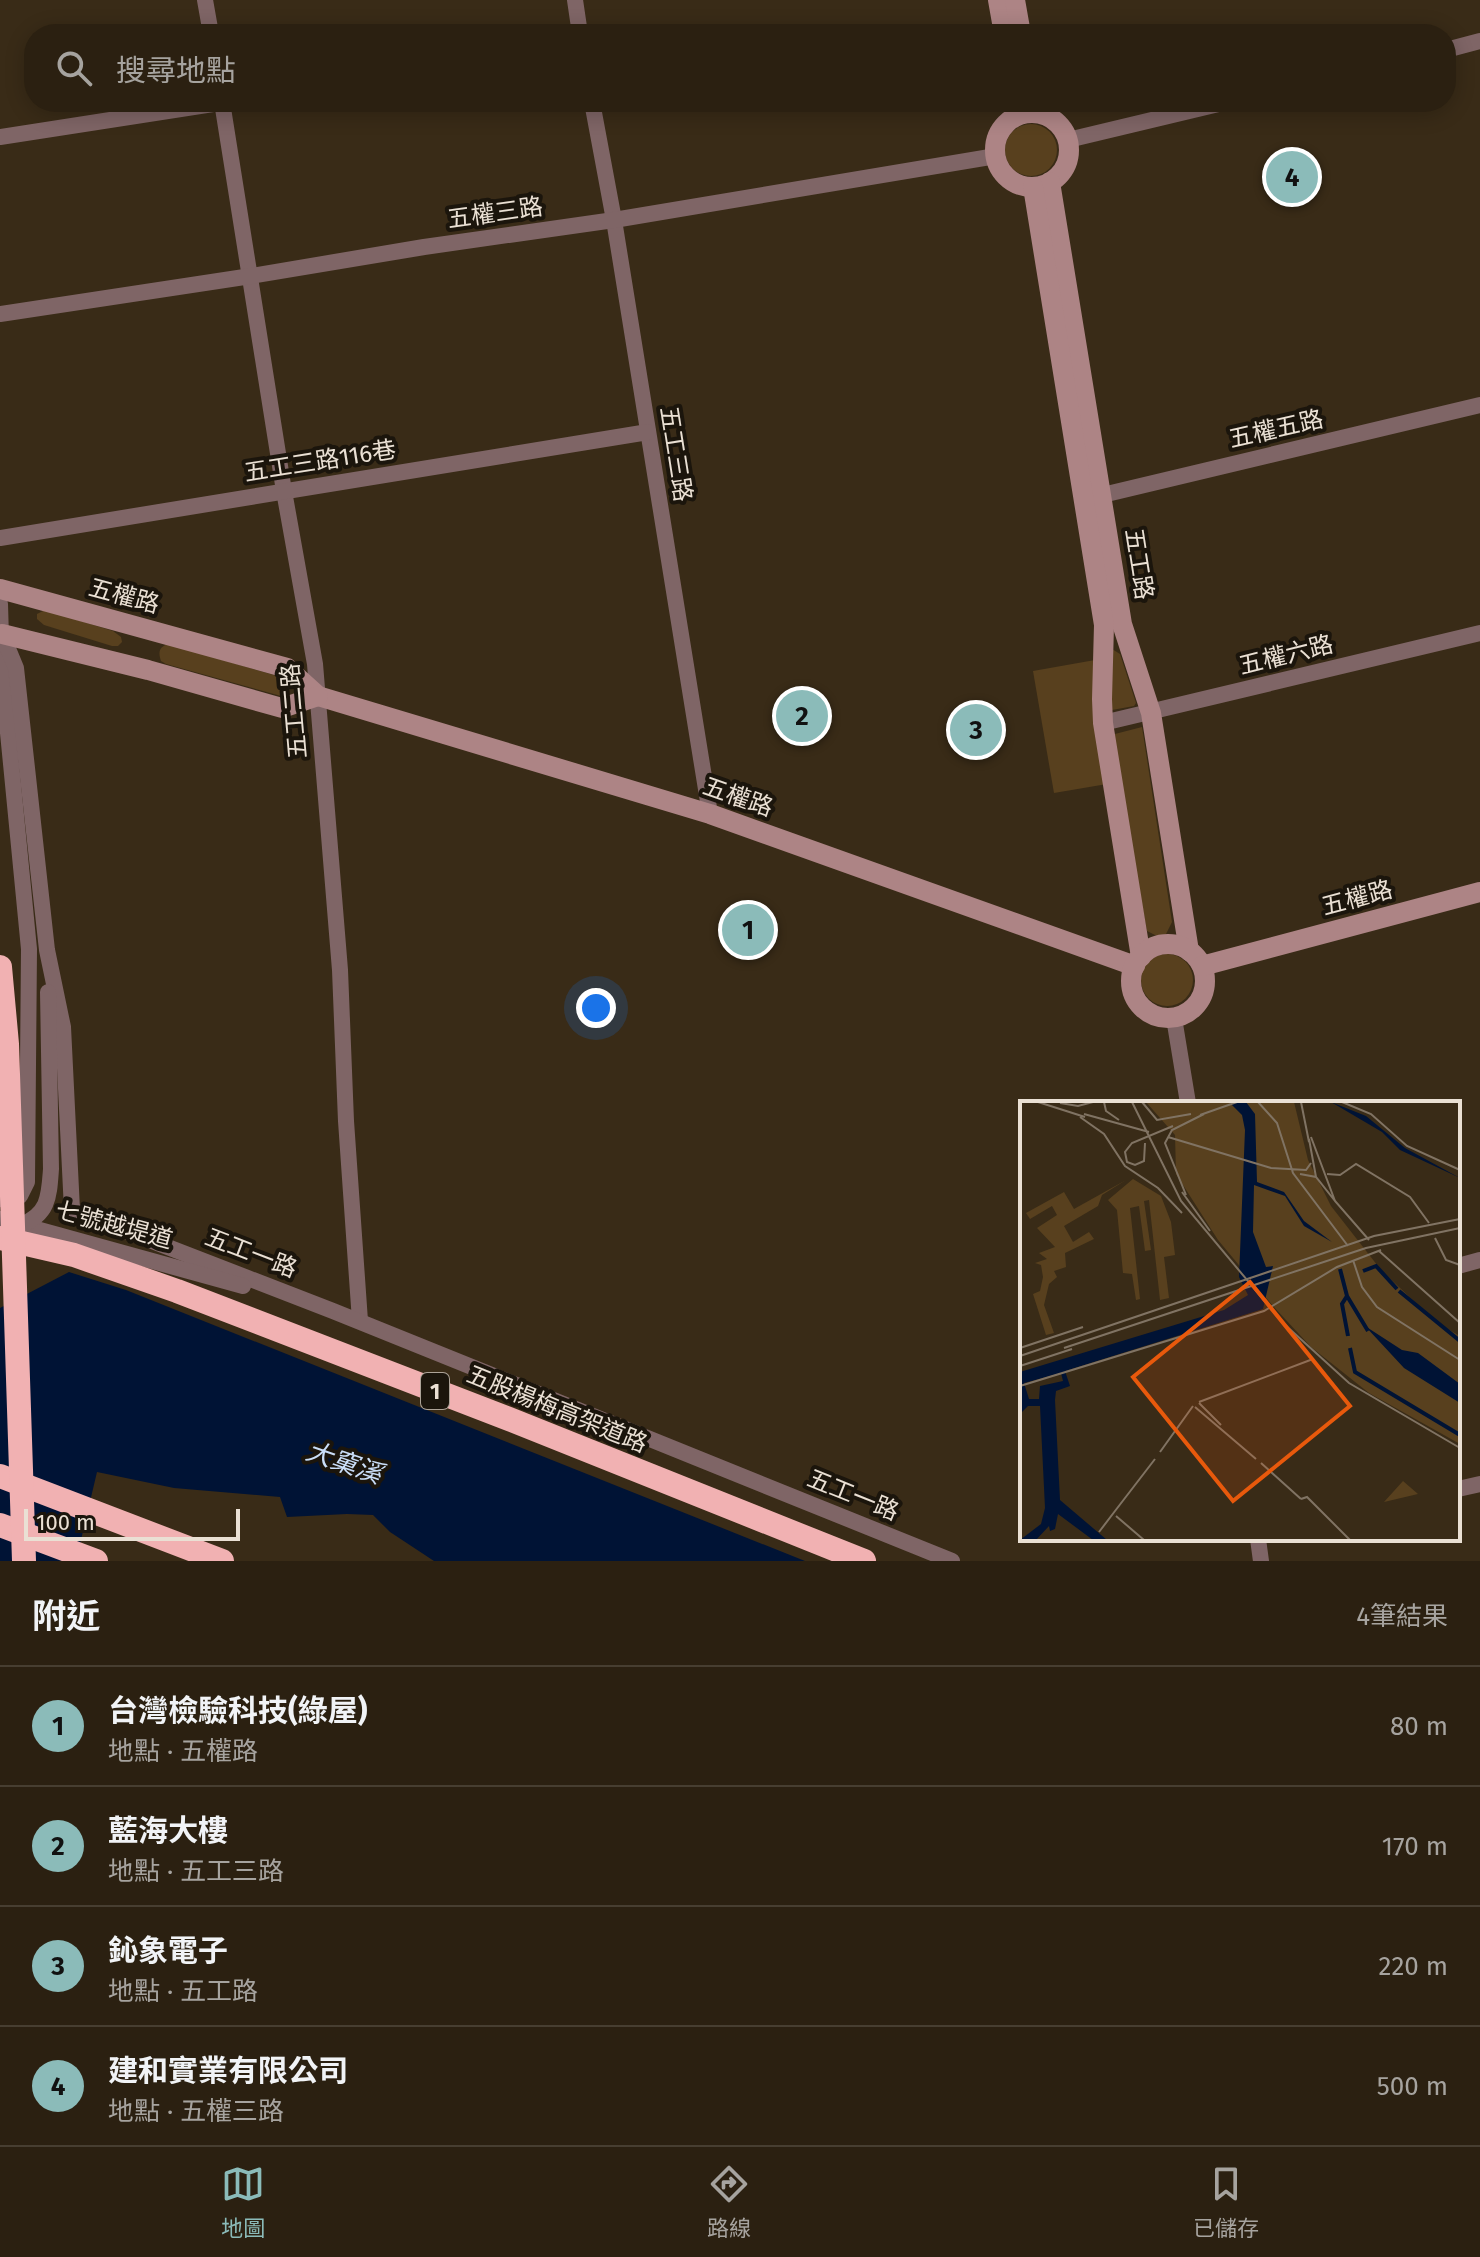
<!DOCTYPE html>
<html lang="zh-TW">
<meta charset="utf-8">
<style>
:root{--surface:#2b2011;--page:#33281a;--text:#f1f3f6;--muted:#a6a39f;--line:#473e31;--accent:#8bbbb9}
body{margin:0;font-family:"Fira Sans","Noto Sans TC",sans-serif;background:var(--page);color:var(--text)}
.scale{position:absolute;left:24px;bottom:20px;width:216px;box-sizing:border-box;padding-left:8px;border:4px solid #eae0d4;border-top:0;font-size:22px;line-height:28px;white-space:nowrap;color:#eae0d4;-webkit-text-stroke:6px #1b150c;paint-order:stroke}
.you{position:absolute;left:596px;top:1008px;width:28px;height:28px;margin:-20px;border:6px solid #fff;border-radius:50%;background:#1a73e8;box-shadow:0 0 0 12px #1a73e833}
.badge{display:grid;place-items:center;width:52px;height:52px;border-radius:50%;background:var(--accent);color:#111;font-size:26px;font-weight:700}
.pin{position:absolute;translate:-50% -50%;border:4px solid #fff;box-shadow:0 2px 8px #0006}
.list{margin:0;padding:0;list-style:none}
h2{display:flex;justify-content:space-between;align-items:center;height:104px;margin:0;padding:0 32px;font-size:34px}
h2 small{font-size:26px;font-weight:400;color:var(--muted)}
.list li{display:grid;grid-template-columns:52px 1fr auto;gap:24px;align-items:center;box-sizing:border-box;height:120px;padding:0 32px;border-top:2px solid var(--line)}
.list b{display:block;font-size:30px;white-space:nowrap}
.list p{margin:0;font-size:26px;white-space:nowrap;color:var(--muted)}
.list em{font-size:26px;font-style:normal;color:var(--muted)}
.icon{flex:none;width:44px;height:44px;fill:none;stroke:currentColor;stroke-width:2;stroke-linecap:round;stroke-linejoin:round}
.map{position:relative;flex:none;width:1480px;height:1561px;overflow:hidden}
.search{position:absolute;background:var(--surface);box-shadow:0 4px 20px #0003;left:24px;right:24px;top:24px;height:88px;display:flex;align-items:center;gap:20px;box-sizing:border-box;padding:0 28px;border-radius:32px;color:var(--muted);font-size:30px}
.sheet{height:584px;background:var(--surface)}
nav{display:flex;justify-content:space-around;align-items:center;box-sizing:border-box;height:112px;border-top:2px solid var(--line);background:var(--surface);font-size:22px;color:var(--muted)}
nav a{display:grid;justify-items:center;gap:4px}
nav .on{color:var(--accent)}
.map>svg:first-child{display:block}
</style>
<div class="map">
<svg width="1480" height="1561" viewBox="0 0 1480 1561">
<rect width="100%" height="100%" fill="#392b17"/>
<!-- green -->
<g fill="#58401e">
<circle cx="1031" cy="150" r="26"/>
<polygon points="45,610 113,631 121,637 122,642 118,646 112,646 44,625 37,619 37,614"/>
<path d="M168,644l116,34 5,4 1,4 -3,7 -6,3 -115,-32 -5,-3c-3,-9 -2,-14 7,-17z"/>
<polygon points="1112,649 1120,654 1136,703 1134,706 1112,710"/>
<polygon points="1095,660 1107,784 1054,793 1033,671"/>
<polygon points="1142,727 1172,922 1166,934 1157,936 1147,931 1111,735"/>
<circle cx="1167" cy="980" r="26"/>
</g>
<!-- water -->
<polygon fill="#001335" points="69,1272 126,1290 805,1561 434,1561 390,1532 373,1515 347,1514 287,1517 280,1497 174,1488 97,1472 76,1561 0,1561 0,1308"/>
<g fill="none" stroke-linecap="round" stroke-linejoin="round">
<!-- street -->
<g stroke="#7f6566" stroke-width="16">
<polyline points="205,0 211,34"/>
<polyline points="575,0 580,34"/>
<polyline points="1446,50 1480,41"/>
<polyline points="222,102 284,491 315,664 340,970 346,1121 360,1321"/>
<polyline points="592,102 614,220 710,814"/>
<polyline points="0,137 226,102"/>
<polyline points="1068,140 1227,102"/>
<polyline points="0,314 251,276 424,247 614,220 996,156"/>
<polyline points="1090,498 1480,405"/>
<polyline points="0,538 648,432"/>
<polyline points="0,604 2,671 29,949 27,1182 20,1196 7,1200 0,1199"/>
<polyline points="2,634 16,668 47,950 63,1027 72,1210 333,1311 952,1561"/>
<polyline points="1103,723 1480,633"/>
<polyline points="1174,1018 1188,1103"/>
<polyline points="0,1219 243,1286"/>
<path d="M21,1225c28,-11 28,-29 30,-56l-3,-177"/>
<polyline points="1458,1266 1480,1260"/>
<polyline points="1458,1489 1480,1484"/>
<polyline points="1258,1539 1261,1561"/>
</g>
<!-- secondary -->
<g stroke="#ad8485" stroke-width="20">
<polyline points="998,0 1004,34"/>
<polyline points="1015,0 1021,34"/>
<circle cx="1032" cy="150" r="37"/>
<polyline points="1050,182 1122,624 1151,713 1189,951"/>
<polyline points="1033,187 1104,625 1102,699 1103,723 1141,957"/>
<polyline points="0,589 287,668 318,696 710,814 1135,966"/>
<polyline points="2,634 148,670 282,708 318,696"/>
<circle cx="1168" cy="981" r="37"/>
<polyline points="1202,966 1480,892"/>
</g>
<!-- highway -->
<g stroke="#f1b1b2" stroke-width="24">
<polyline points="0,1238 74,1255 177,1291 509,1419 864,1561"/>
<polyline points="0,1476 222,1561"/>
<polyline points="0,1525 96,1561"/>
</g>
<!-- highway-bridge -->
<polyline stroke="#f1b1b2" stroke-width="24" points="0,967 7,1044 24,1561"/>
</g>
<g text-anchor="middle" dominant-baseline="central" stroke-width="8" stroke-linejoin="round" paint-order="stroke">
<!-- shield labels -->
<rect fill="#1b150c" stroke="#aca398" stroke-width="2" x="421" y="1373" width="28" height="36" rx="6"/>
<g font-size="22" font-weight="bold" fill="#eae0d4">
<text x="435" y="1391">1</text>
</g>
<!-- street labels -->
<g font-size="24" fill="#eae0d4" stroke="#1b150c">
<text transform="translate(495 213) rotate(-8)">五權三路</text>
<text transform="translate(1276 429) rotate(-13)">五權五路</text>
<text transform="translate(676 454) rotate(81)">五工三路</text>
<text transform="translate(320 461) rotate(-9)">五工三路116巷</text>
<text transform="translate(1139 564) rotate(81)">五工路</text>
<text transform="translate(124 596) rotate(15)">五權路</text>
<text transform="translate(1286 655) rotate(-14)">五權六路</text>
<text transform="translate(294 711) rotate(-95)">五工二路</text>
<text transform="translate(738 797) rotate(19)">五權路</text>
<text transform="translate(1357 898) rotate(-15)">五權路</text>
<text transform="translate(114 1225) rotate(15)">七號越堤道</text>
<text transform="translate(251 1253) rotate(21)">五工一路</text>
<text transform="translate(557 1409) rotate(22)">五股楊梅高架道路</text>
<text transform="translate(853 1495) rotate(22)">五工一路</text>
</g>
<!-- water labels -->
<g font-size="26" font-style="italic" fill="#cadef8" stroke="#1b150c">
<text transform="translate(344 1463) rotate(19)">大窠溪</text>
</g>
</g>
<!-- overview -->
<g transform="translate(1020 1101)">
<rect width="440" height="440" fill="#392b17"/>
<path d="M126,1h148l14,58 23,46 50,64 56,53 23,13v108l-91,-51 -58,-46 -38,-41 -55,-66 -42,-66 -1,-39zM113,78l28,17 10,26 4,33 -11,2 5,41 -9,2 -11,-100 -5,1 7,49 -6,1 -6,-45 -9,2 10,91 -4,1 -4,-26 -9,-1 -6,-63 -9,-10zM106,79l-24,15 -4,11 -34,20 9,16 16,-10 5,7 -29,14 1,14 -12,4 3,6 -8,7 -5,21 10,28 -8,2 -13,-41 7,-3 3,-14 -2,-12 -6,-2 12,-4 -8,-6 16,-6 -18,-19 20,-13 -5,-9 -22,13 -4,-6 38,-21 10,17zM383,380l15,13 -34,8z" fill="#58401e"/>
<path d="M209,1h17l9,12 2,68 27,10 20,29 28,21 -28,-16 -19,-30 -31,-11 -1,47 13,35 7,-1 -10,43 -198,62 5,15 -14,5 -1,9 5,100 47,40h-14l-35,-26 -3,15 -5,2 -1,-5 -13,14h-16l21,-16 4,-16 -5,-102h-12l-8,8v-42l204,-62 24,-15 -9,-18 6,-147 -3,-15zM41,272l2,8 -23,5 -1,13h-10l-5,-16zM311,1l35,14 39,32 55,30 -60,-28 -18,-18zM345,225l37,24 16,3 42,31v19l-56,-35z" fill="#001335" fill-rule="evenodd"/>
<path fill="none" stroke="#001335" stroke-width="4" d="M320,168l7,27 21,35M343,170l13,-5 21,23M379,190l61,50M327,195l-5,8 6,32M330,247l5,24 105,63"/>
<path fill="none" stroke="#807363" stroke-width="2" d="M18,1l47,15M84,1l2,9 13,9M112,1l49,99 102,122 66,60 111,65M122,1l15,18 34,-6M238,1l19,21 16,50 55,73M281,1l8,40M322,1l29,12 36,32 53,24M40,2l18,3 15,-4M64,13l65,18M180,14l37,-13M60,16l24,17 21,32 33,22 24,25M148,36l103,31 35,2 5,-7M291,36l24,64 34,39M289,38l7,38M125,42l-1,18 -9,4 -8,-3 -2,-10 7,-9 41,-17M280,73l16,3 19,24M307,73l13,1 16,-11 54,33 19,26M162,91l28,39M166,94l-21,-52 7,-13 32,-16M415,137l11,22 14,5M359,150l81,72M333,159l9,27 15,20 83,53M0,247l63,-21M44,247l302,-100 94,-20M0,255l354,-120 86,-17M0,265l52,-17M0,285l244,-75 73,-44 44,-17M179,301l114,-43M179,302l22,22M175,306l61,52M140,351l33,-46M241,362l40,36M281,398l6,-2 43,43M95,410l40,-52M96,415l28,24M79,431l16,-21"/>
<path fill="#e8590c" fill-opacity="0.15" stroke="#e8590c" stroke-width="4" d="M230,181l100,124 -117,95 -100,-124z"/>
<rect width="440" height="440" fill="none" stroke="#eae0d4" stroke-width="4"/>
</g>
</svg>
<div class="scale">100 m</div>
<div class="you"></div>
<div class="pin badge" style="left:748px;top:930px">1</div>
<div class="pin badge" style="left:802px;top:716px">2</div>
<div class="pin badge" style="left:976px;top:730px">3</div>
<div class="pin badge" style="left:1292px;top:177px">4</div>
<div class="search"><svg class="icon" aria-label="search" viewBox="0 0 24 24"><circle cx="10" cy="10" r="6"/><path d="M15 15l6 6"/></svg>搜尋地點</div>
</div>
<section class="sheet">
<h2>附近<small>4筆結果</small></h2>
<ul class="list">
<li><span class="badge">1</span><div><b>台灣檢驗科技(綠屋)</b><p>地點 · 五權路</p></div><em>80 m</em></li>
<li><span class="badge">2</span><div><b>藍海大樓</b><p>地點 · 五工三路</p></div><em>170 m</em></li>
<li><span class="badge">3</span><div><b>鈊象電子</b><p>地點 · 五工路</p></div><em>220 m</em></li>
<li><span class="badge">4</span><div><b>建和實業有限公司</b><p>地點 · 五權三路</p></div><em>500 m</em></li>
</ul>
</section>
<nav>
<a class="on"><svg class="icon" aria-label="map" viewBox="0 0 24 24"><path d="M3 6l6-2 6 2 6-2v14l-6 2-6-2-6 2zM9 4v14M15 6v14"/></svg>地圖</a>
<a><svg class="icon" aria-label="directions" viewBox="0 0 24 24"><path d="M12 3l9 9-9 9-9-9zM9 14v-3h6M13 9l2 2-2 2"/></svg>路線</a>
<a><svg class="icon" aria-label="saved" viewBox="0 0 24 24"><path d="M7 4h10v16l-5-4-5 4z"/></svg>已儲存</a>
</nav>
